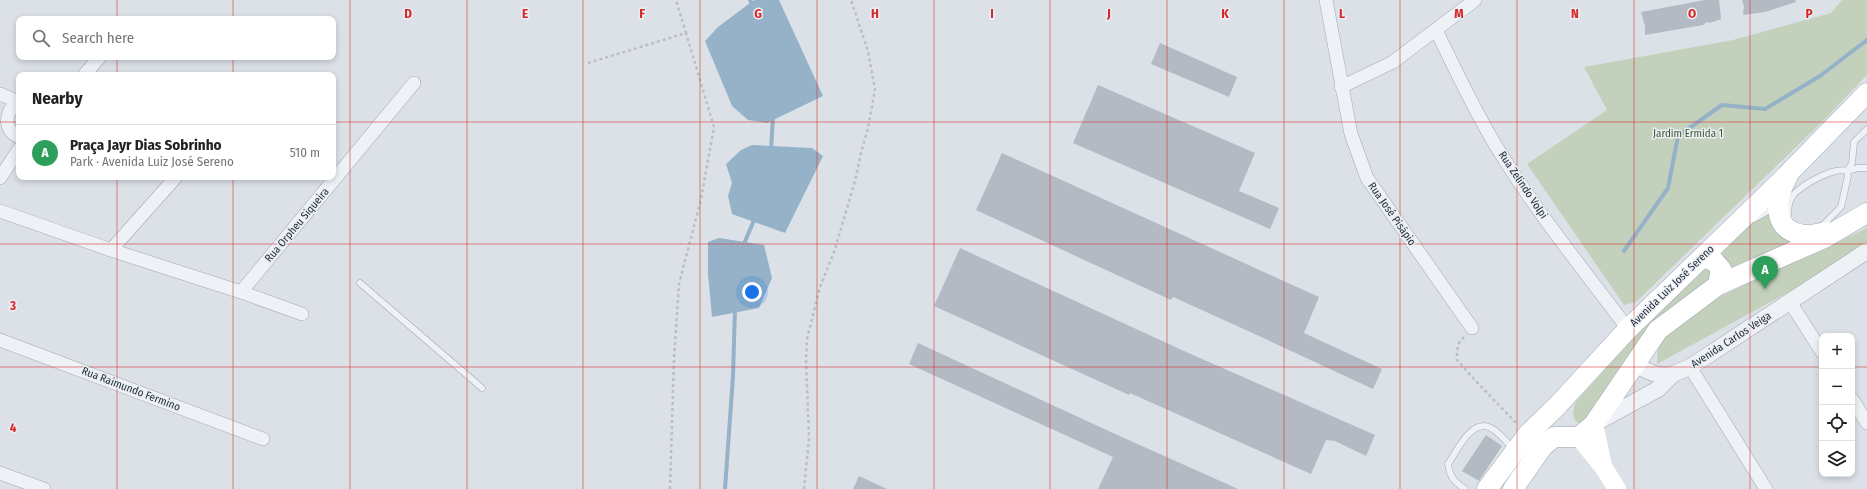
<!DOCTYPE html>
<meta charset="utf-8">
<style>
:root{--surface:#fff;--page:#f6f6f6;--text:#222;--muted:#767676;--line:#e0e0e0;--accent:#0b8043}
body{margin:0;font-family:"Fira Sans Condensed",sans-serif;background:var(--page);color:var(--text)}
.controls{position:absolute;right:12px;bottom:12px;display:grid;overflow:hidden;border-radius:8px;box-shadow:0 2px 6px #0003}
.controls button{width:36px;height:36px;display:grid;place-items:center;padding:0;border:0;border-bottom:1px solid var(--line);background:var(--surface);color:var(--text);font:20px sans-serif}
.you{position:absolute;left:752px;top:292px;width:14px;height:14px;margin:-10px;border:3px solid #fff;border-radius:50%;background:#1a73e8;box-shadow:0 0 0 6px #1a73e833}
.badge{display:grid;place-items:center;width:26px;height:26px;border-radius:50%;background:var(--accent);color:#fff;font-size:13px;font-weight:700}
.pin{position:absolute;translate:-50% -33px;filter:drop-shadow(0 1px 2px #0008)}
.pin::after{content:'';position:absolute;top:21px;width:14px;height:12px;background:inherit;clip-path:polygon(0 0,100% 0,50% 100%)}
.list{margin:0;padding:0;list-style:none}
h2{display:flex;justify-content:space-between;align-items:center;height:52px;margin:0;padding:0 16px;font-size:17px}
h2 small{font-size:13px;font-weight:400;color:var(--muted)}
.list li{display:grid;grid-template-columns:26px 1fr auto;gap:12px;align-items:center;box-sizing:border-box;height:56px;padding:0 16px;border-top:1px solid var(--line)}
.list b{display:block;font-size:15px;white-space:nowrap}
.list p{margin:0;font-size:13px;white-space:nowrap;color:var(--muted)}
.list em{font-size:13px;font-style:normal;color:var(--muted)}
.icon{flex:none;width:22px;height:22px;fill:none;stroke:currentColor;stroke-width:2;stroke-linecap:round;stroke-linejoin:round}
.map{position:relative;flex:none;width:1867px;height:489px;overflow:hidden}
.search{position:absolute;background:var(--surface);box-shadow:0 2px 6px #0003;left:16px;top:16px;width:320px;height:44px;display:flex;align-items:center;gap:10px;box-sizing:border-box;padding:0 14px;border-radius:8px;color:var(--muted);font-size:15px}
.panel{position:absolute;background:var(--surface);box-shadow:0 2px 6px #0003;left:16px;top:72px;width:320px;height:108px;border-radius:8px}
.map>svg:first-child{display:block}
</style>
<div class="map">
<svg width="1867" height="489" viewBox="0 0 1867 489">
<rect width="100%" height="100%" fill="#dce1e7"/>
<!-- green -->
<g fill="#c3d1bc">
<polygon points="1842,0 1867,0 1867,75 1825,119 1636,302 1624,305 1527,164 1607,110 1584,67 1733,40 1831,13"/>
<polygon points="1776,193 1803,242 1726,273 1721,248"/>
<polygon points="1867,228 1867,246 1809,281 1657,364 1658,345 1671,330 1719,297 1772,271 1805,258"/>
<path d="M1702,268h7l3,5 -4,7 -125,144c-12,-1 -10,-12 -8,-21l69,-77z"/>
</g>
<!-- water -->
<g fill="#95b2c8">
<polygon points="754,0 779,0 823,96 767,123 748,120 732,106 705,41 718,27"/>
<polygon points="752,145 812,148 823,156 785,233 732,214 728,196 732,183 726,164 741,150"/>
<polygon points="719,238 764,245 772,278 759,308 712,317 708,274 708,242"/>
</g>
<g fill="none" stroke-linecap="round" stroke-linejoin="round">
<!-- stream -->
<g stroke="#95b2c8" stroke-width="4">
<polyline points="750,0 753,7"/>
<polyline points="771,150 773,116"/>
<polyline points="743,246 755,218"/>
<polyline points="1624,251 1668,188 1678,136 1722,105 1765,109 1820,76 1867,40"/>
<polyline points="725,489 733,376 735,308"/>
</g>
</g>
<!-- building -->
<g fill="#b3bac3">
<polygon points="1705,0 1719,0 1721,19 1710,23 1707,22 1703,25 1645,35 1645,26 1641,12"/>
<polygon points="1742,0 1795,0 1796,2 1765,12 1743,15 1744,6"/>
<polygon points="1160,43 1237,77 1229,97 1151,64"/>
<polygon points="1098,85 1255,153 1239,191 1279,208 1270,229 1073,143"/>
<polygon points="1002,153 1319,297 1304,333 1382,369 1373,389 1246,330 1173,297 1171,300 976,210"/>
<polygon points="960,248 1184,351 1375,435 1366,456 1335,441 1326,440 1311,474 1130,393 1129,395 934,306"/>
<polygon points="918,343 1113,433 1238,489 1098,489 1113,457 909,364"/>
<polygon points="1486,435 1502,446 1479,481 1462,471"/>
<polygon points="859,476 887,489 853,489"/>
</g>
<g fill="none" stroke-linecap="round" stroke-linejoin="round">
<defs>
<g id="service">
<polyline points="1867,129 1854,142 1852,163 1847,171 1858,168 1867,168"/>
<path d="M1788,214c0,-7 1,-14 6,-20 10,-10 39,-27 53,-23l1,5 -7,31 -20,20"/>
<polyline points="1754,219 1775,207"/>
<polyline points="360,283 482,388"/>
<path d="M1465,489c-11,-7 -15,-12 -17,-25 9,-13 23,-46 43,-36 8,4 16,15 23,21"/>
</g>
<g id="minor">
<polyline points="1326,0 1351,134 1367,178 1472,328"/>
<path d="M1436,30c19,39 37,78 60,116 39,64 87,123 132,183"/>
<polyline points="84,75 100,57"/>
<polyline points="1341,87 1393,62 1475,0"/>
<polyline points="0,94 19,102"/>
<path d="M19,104l-9,6c-5,11 -3,22 9,27"/>
<polyline points="0,178 19,149"/>
<polyline points="0,211 111,250 241,292 302,314"/>
<polyline points="111,250 176,177"/>
<polyline points="241,292 414,83"/>
<polyline points="1790,302 1822,352"/>
<polyline points="0,340 263,439"/>
<polyline points="1690,367 1766,489"/>
<polyline points="1852,399 1867,423"/>
<polyline points="0,473 44,489"/>
</g>
<g id="tertiary">
<path d="M1634,364c14,7 24,14 39,10"/>
<polyline points="1594,424 1658,389 1673,374 1690,367 1867,251"/>
</g>
<g id="primary">
<path d="M1787,178c-14,24 -14,56 21,57 6,0 13,-2 19,-3"/>
<polyline points="1703,257 1714,261 1721,269 1718,285"/>
<polyline points="1487,489 1528,434 1557,406 1628,329 1779,183 1867,93"/>
<polyline points="1513,489 1543,446 1554,437 1579,437 1594,424 1658,330 1718,285 1824,238 1867,213"/>
</g>
</defs>
<!-- service casing -->
<use href="#service" stroke="#a1a8b1" stroke-width="7"/>
<!-- minor casing -->
<use href="#minor" stroke="#a1a8b1" stroke-width="14"/>
<!-- tertiary casing -->
<use href="#tertiary" stroke="#a1a8b1" stroke-width="17"/>
<!-- primary casing -->
<use href="#primary" stroke="#9ba6b3" stroke-width="21"/>
<!-- path -->
<g stroke="#babfc5" stroke-width="2.5" stroke-dasharray="3 3" stroke-linecap="butt">
<polyline points="588,63 686,33 676,0"/>
<polyline points="1464,337 1459,343 1457,351 1457,360 1473,378 1517,424"/>
<polyline points="670,489 674,358 679,284 701,199 714,127 686,33"/>
<polyline points="804,489 809,439 806,360 807,339 820,287 834,252 855,181 861,153 868,128 875,89 868,51 851,0"/>
</g>
<!-- service -->
<use href="#service" stroke="#eef1f5" stroke-width="6"/>
<!-- minor -->
<use href="#minor" stroke="#eef1f5" stroke-width="13"/>
<!-- tertiary -->
<use href="#tertiary" stroke="#eef1f5" stroke-width="16"/>
<!-- secondary -->
<g stroke="#fff" stroke-width="18">
<polyline points="1594,424 1603,466"/>
<polyline points="1579,437 1604,468 1617,489"/>
</g>
<!-- primary -->
<use href="#primary" stroke="#fff" stroke-width="20"/>
</g>
<!-- grid -->
<path fill="none" stroke="#d62828" stroke-width="1" stroke-opacity="0.55" d="M117,0v19M233,0v19M350,0v489M467,0v489M583,0v489M700,0v489M817,0v489M934,0v489M1050,0v489M1167,0v489M1284,0v489M1400,0v489M1517,0v489M1634,0v489M1750,0v489M117,57v18M233,57v18M0,122h19M333,122h1534M117,177v312M233,177v312M0,244h1867M0,367h1822M1852,367h15"/>
<g text-anchor="middle" dominant-baseline="central" stroke-width="3" stroke-linejoin="round" paint-order="stroke">
<!-- park labels -->
<g font-size="11" fill="#3c5932" stroke="#ebeff4">
<text x="1688" y="133">Jardim Ermida 1</text>
</g>
<!-- street labels -->
<g font-size="11" fill="#25303d" stroke="#ebeff4">
<text transform="translate(1523 185) rotate(56)">Rua Zelindo Volpi</text>
<text transform="translate(1392 214) rotate(55)">Rua José Pisápio</text>
<text transform="translate(297 225) rotate(-50)">Rua Orpheu Siqueira</text>
<text transform="translate(1672 286) rotate(-44)">Avenida Luiz José Sereno</text>
<text transform="translate(1731 340) rotate(-33)">Avenida Carlos Veiga</text>
<text transform="translate(131 389) rotate(21)">Rua Raimundo Fermino</text>
</g>
</g>
<g font-size="13" text-anchor="middle" font-weight="bold" fill="#d62828" stroke="#ebeff4" stroke-width="3" stroke-linejoin="round" paint-order="stroke">
<text x="408" y="18">D</text>
<text x="525" y="18">E</text>
<text x="642" y="18">F</text>
<text x="758" y="18">G</text>
<text x="875" y="18">H</text>
<text x="992" y="18">I</text>
<text x="1109" y="18">J</text>
<text x="1225" y="18">K</text>
<text x="1342" y="18">L</text>
<text x="1459" y="18">M</text>
<text x="1575" y="18">N</text>
<text x="1692" y="18">O</text>
<text x="1809" y="18">P</text>
<text x="13" y="310">3</text>
<text x="13" y="432">4</text>
</g>
</svg>
<div class="controls">
<button>+</button>
<button>−</button>
<button><svg class="icon" aria-label="locate" viewBox="0 0 24 24"><circle cx="12" cy="12" r="6"/><path d="M12 2v4M12 18v4M2 12h4M18 12h4"/></svg></button>
<button><svg class="icon" aria-label="layers" viewBox="0 0 24 24"><path d="M12 4l9 5-9 5-9-5zM3 14l9 5 9-5"/></svg></button>
</div>
<div class="you"></div>
<div class="pin badge" style="left:1765px;top:289px;background:#2e9e5b">A</div>
<div class="search"><svg class="icon" aria-label="search" viewBox="0 0 24 24"><circle cx="10" cy="10" r="6"/><path d="M15 15l6 6"/></svg>Search here</div>
<section class="panel">
<h2>Nearby<small></small></h2>
<ul class="list">
<li><span class="badge" style="background:#2e9e5b">A</span><div><b>Praça Jayr Dias Sobrinho</b><p>Park · Avenida Luiz José Sereno</p></div><em>510 m</em></li>
</ul>
</section>
</div>
